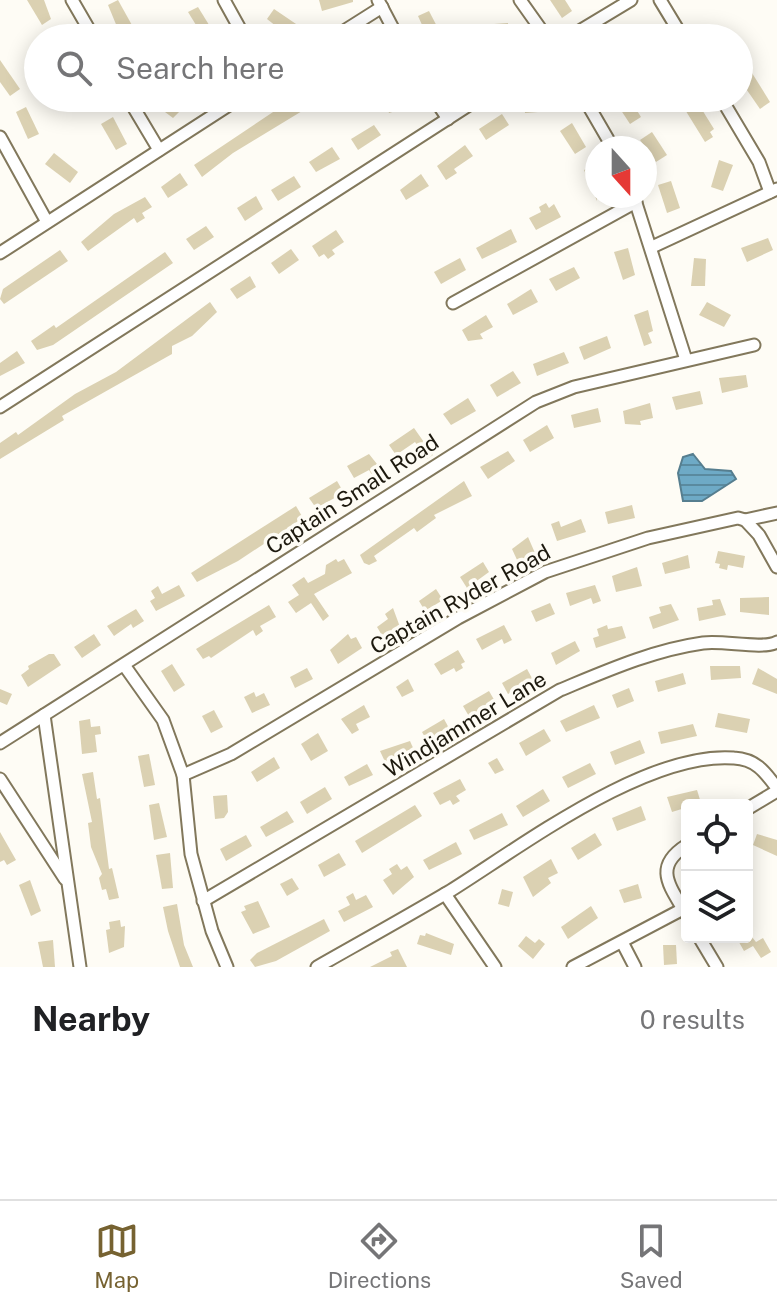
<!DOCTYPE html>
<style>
:root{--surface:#fff;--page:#f2f2f2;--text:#202124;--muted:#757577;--line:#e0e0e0;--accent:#766231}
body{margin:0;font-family:"Public Sans",sans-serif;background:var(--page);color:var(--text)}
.controls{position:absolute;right:24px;bottom:24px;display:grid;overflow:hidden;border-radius:8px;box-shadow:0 4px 20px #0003}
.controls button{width:72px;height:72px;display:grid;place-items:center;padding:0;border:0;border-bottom:2px solid var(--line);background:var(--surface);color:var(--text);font:40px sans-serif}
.compass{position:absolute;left:585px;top:136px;width:72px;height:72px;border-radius:50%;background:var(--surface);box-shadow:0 4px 20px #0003;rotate:159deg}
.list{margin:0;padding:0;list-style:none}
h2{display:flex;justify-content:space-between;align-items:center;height:104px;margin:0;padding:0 32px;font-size:34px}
h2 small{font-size:26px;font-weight:400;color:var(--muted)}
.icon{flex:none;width:44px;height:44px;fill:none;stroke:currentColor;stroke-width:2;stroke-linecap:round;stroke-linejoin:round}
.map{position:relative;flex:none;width:777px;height:967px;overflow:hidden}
.search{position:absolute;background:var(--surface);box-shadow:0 4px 20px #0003;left:24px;right:24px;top:24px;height:88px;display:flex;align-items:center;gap:20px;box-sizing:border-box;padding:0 28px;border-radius:44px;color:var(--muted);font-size:30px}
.sheet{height:232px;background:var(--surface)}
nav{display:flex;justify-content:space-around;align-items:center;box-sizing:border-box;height:112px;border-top:2px solid var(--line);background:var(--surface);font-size:22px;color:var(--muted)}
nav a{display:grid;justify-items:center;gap:4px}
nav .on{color:var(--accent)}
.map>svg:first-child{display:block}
</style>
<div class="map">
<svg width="777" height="967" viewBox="0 0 777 967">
<defs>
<pattern id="water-rules" width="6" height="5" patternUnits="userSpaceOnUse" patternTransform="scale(2)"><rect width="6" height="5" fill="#6eaac6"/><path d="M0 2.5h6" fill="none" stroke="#5a8a9f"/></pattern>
</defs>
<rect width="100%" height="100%" fill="#fefcf5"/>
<!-- water -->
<polygon fill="url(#water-rules)" stroke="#567e8f" stroke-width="2" points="693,454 705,469 731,471 736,479 702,501 683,501 678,473 683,457"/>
<!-- building -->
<g fill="#dbd1b2">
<polygon points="27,0 44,0 51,19 42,25"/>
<polygon points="118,0 133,27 120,34 108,5"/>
<polygon points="319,0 353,0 353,2 322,11"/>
<polygon points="550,0 565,0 572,11 562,18"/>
<polygon points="198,7 214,33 204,38 188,12"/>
<polygon points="274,9 299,26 291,38 267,19"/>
<polygon points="429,11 443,38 428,38 418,16"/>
<polygon points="508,23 508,38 495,38 494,24"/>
<polygon points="644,24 649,28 655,38 633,38 636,36 633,30"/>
<polygon points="0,60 20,89 10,96 0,82"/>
<polygon points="752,73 770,102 760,109 740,80"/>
<polygon points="163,98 182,98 188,103 173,118 165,112 171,105"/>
<polygon points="294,98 307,98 312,105 233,153 202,177 194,165"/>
<polygon points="384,98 398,98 402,109 389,113"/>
<polygon points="556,98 552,101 553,111 546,112 542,106 537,109 538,112 525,113 524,100"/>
<polygon points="613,98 629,98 641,117 630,124"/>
<polygon points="696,100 714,129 710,132 713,137 705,142 684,108"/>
<polygon points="26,107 39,134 28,139 16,112"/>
<polygon points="502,114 509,125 486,140 479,129"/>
<polygon points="113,117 127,144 116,150 101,124"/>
<polygon points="572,123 586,147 575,154 560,131"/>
<polygon points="374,125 381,135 358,150 351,139"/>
<polygon points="652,132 667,155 656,162 640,140"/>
<polygon points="465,145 473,156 454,169 457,173 446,180 437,166"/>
<polygon points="332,147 340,159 316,172 309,162"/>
<polygon points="54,153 78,172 70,183 45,164"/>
<polygon points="719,160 733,165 723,191 711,187"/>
<polygon points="597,164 597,201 584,170"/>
<polygon points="180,173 188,185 168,198 161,187"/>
<polygon points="421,174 429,186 406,200 400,190"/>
<polygon points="294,176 301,187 278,201 271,190"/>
<polygon points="671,181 680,208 667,213 658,185"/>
<polygon points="256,196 263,209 245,221 237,208"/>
<polygon points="145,197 152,207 142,213 145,218 137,223 134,218 88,251 81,242 114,214"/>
<polygon points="546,203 549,208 554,204 561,217 536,230 529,218 541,212 539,207"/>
<polygon points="206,226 214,237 194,250 186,239"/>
<polygon points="511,229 517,242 482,259 476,248"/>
<polygon points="336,230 344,242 332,250 335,254 328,259 324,254 319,257 312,246"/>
<polygon points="768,238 773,250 747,262 741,248"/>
<polygon points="628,248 635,275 623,280 614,252"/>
<polygon points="291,249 299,260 279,274 271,263"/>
<polygon points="60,250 68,261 4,304 0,299 3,289"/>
<polygon points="165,252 173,263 53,345 37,350 31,341 54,325 56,328"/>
<polygon points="460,258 466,270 441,284 434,272"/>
<polygon points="694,258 706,259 705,286 691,286"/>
<polygon points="574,267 580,278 556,291 549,279"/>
<polygon points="250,276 256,287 237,299 230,289"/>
<polygon points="531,289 538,302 513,315 507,304"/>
<polygon points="210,302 217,312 192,336 172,346 172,354 62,416 64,420 0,459 0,443 16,432 18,435 75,394 116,372"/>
<polygon points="707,302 731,315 724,327 699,315"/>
<polygon points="648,310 653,331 648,333 652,343 644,346 634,315"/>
<polygon points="486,315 493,327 480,334 483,339 468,341 462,330"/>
<polygon points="607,336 611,348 584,360 579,347"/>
<polygon points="17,351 25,363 0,376 0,363"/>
<polygon points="564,352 569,363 537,376 533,364"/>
<polygon points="513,371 521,383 497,397 490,385"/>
<polygon points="746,375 748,387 722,393 719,378"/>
<polygon points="700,391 703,404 676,410 672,397"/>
<polygon points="468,398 476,411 451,425 443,414"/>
<polygon points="650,403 653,418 640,421 641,425 625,424 623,411"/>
<polygon points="598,408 601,422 574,428 571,415"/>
<polygon points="547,425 554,438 530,452 523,440"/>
<polygon points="414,428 433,455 427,459 415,442 396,455 389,445"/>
<polygon points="508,451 515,461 488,479 480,467"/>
<polygon points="369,454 381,469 372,475 369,470 354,478 347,466"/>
<polygon points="337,481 344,493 316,508 309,498"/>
<polygon points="464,481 472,496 434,515 436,518 417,532 414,528 374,556 377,561 369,565 364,563 360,555"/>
<polygon points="632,505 635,518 608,524 605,512"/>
<polygon points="296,506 303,518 238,561 197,582 191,573"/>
<polygon points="581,519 586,532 557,541 551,524 559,521 561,527"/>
<polygon points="528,537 535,553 518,562 512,549"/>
<polygon points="718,551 745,556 743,568 728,565 727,570 719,568 720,564 715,563"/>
<polygon points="688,555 690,568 665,574 662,563"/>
<polygon points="336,559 338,562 344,559 352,573 314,594 329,616 323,621 311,603 296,613 288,602 299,595 292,585 304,577 308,583 325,574 326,565"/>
<polygon points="483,562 489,572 467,588 460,577"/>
<polygon points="637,567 642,586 616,592 612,576"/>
<polygon points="179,585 185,596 156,611 150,601 155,598 151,591 158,586 162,594"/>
<polygon points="595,585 601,601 593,604 591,598 570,606 566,593"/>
<polygon points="436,589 443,600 425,611 419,601"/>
<polygon points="769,597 769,615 740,612 740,598"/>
<polygon points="720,599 726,615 699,621 697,608 713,605 712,600"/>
<polygon points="550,603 555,614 536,622 531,611"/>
<polygon points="671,604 679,620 653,629 649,617 661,613 659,607"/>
<polygon points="269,605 276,617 260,626 263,631 256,636 253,630 211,658 209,656 203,659 196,649"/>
<polygon points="393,608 400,627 383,637 377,627 388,619 385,614"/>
<polygon points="136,609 144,621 133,628 131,624 114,636 107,626"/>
<polygon points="504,625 512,640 504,644 502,639 482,650 476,639"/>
<polygon points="607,625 608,629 622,626 626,638 596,648 593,638 599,636 597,629"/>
<polygon points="94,634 101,645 82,658 74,647"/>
<polygon points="348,634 351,639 356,637 362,648 338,664 330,650"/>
<polygon points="575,641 580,651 556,665 551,653"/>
<polygon points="458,650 465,662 461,664 463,668 456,672 454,668 441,675 434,664"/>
<polygon points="49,654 54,654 61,665 28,687 21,675 29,669 28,666"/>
<polygon points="172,664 185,685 174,692 161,671"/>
<polygon points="710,666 740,666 741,678 711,680"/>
<polygon points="307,668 313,679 295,688 290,677"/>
<polygon points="758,668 777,679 777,694 752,684"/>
<polygon points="527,669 533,680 508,694 502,683"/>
<polygon points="683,673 686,684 658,692 655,681"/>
<polygon points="408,679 414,691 402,697 396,687"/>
<polygon points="629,688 634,701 617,708 612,695"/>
<polygon points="0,689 12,694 7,705 0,702"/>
<polygon points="489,691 496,703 470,718 463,706"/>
<polygon points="254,692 256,697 264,693 270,705 252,713 244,697"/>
<polygon points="364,705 370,717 356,724 359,730 352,734 341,719"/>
<polygon points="594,705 600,718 566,732 560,721"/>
<polygon points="214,710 223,727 211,733 202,716"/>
<polygon points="718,713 750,719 747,733 715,727"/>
<polygon points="90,719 91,727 100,726 101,734 95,735 97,752 82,754 79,721"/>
<polygon points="444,719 450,730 427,741 422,732"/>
<polygon points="693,724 697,736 661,744 658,732"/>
<polygon points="544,729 551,741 526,756 519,743"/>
<polygon points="318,733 328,751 311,761 301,744"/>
<polygon points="640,740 645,753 615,765 610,752"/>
<polygon points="410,741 414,750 387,766 380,751"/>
<polygon points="149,754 155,785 144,787 138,756"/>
<polygon points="274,757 280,768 257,782 251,772"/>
<polygon points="497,758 504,770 495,774 488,763"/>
<polygon points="590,763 596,774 568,788 562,777"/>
<polygon points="367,764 373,775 349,786 344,777"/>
<polygon points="93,772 97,799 100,798 109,869 112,868 119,898 109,900 106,889 102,890 99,878 102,874 91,847 88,823 92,822 82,774"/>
<polygon points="460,779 466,790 456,796 460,801 453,805 450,800 440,805 433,793"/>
<polygon points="325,787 332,799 307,814 300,802"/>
<polygon points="543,789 550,801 523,817 516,806"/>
<polygon points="697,790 701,803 672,812 667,797"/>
<polygon points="227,795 228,812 224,818 215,819 213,796"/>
<polygon points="159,803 167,837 154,840 149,805"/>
<polygon points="415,805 422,816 362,853 355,841"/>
<polygon points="641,806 646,820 617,831 612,818"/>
<polygon points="287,811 294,822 266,837 260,827"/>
<polygon points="502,813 508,825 474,840 469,830"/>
<polygon points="0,832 16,860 7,865 4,860 0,862"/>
<polygon points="595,833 602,845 578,860 571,848"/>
<polygon points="757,834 777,840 777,856 753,845"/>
<polygon points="246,835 252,846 226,861 220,849"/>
<polygon points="456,842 462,854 429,870 423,860"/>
<polygon points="170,853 173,888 162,889 156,855"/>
<polygon points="339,853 346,865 324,877 318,865"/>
<polygon points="551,859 558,873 548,878 551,883 533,897 523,877"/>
<polygon points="397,864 401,870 407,866 414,877 393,895 383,880 392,874 389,869"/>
<polygon points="292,878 299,889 287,896 280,884"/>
<polygon points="30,880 41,911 31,916 19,885"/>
<polygon points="638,884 642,898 624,903 619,890"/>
<polygon points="502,889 513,892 509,907 498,904"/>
<polygon points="353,893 356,900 366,895 373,907 344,922 338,911 350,905 346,897"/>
<polygon points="258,901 270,927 253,934 241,912 246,910 244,906"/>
<polygon points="177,904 184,945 193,967 180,967 168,931 163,907"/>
<polygon points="591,906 598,918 568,939 561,927"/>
<polygon points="324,919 330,931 276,961 255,967 250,960 257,953"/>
<polygon points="120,920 121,927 125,926 124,947 109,953 106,930 110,929 109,922"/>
<polygon points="426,933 454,944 451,955 417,944 420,935 425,936"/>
<polygon points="526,936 535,943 539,939 545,944 533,959 518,946"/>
<polygon points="736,937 752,937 756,942 763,938 771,952 761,958 753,946 744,951"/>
<polygon points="53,940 55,967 43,967 38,942"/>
<polygon points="663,945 676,945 677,964 664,965"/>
<polygon points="398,949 407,967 370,967 392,956 390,952"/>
</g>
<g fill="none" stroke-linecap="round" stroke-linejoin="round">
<defs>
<g id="street">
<polyline points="72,0 94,38"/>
<polyline points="224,0 245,38"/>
<polyline points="378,0 398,38"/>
<polyline points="520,0 547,38"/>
<polyline points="660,0 683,38"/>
<polyline points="333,38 382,7"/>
<polyline points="568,38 631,0"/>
<polyline points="128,98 159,150"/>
<polyline points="434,98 448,119"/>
<polyline points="584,98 613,148"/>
<polyline points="721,98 759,162 770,192"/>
<polyline points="0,137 47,222"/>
<polyline points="634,197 686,360"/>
<polyline points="652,247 777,189"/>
<polyline points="0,253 240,98"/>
<polyline points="453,303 636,202"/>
<polyline points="0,407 480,98"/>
<polyline points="745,520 759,535 777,567"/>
<polyline points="124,665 163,720 183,775 191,854 212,931 227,967"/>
<polyline points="44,715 80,967"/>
<polyline points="0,743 536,402 574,387 754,345"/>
<polyline points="183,775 231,754 458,618 545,572 648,538 738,518 745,520 777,513"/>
<polyline points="0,779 65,879"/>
<polyline points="747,809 777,791"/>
<polyline points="445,894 495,967"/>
<path d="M203,901l357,-211c46,-19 93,-40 143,-47 21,-3 59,7 74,-1"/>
<path d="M686,914c-16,-28 -34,-47 1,-69"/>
<polyline points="699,937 717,967"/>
<polyline points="622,942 635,967"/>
<path d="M317,967c44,-25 89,-50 133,-76 72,-45 197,-140 284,-133 22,1 31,14 43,30"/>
<polyline points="573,967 683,909"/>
</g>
</defs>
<!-- street casing -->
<use href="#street" stroke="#82785c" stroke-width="15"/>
<!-- street -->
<use href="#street" stroke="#fff" stroke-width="11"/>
</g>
<g text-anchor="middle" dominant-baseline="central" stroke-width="7" stroke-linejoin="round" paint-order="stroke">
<!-- street labels -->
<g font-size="22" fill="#1d190e" stroke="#fefcf5">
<text transform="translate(352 494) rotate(-33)">Captain Small Road</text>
<text transform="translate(460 599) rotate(-29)">Captain Ryder Road</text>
<text transform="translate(465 724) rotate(-31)">Windjammer Lane</text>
</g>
</g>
</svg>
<div class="controls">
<button><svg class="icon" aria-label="locate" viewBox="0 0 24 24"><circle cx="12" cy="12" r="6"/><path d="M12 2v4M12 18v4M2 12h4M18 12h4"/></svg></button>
<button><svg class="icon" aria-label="layers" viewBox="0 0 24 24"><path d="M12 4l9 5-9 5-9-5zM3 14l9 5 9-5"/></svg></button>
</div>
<svg class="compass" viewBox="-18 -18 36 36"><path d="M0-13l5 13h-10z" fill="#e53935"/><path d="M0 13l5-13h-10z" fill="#757577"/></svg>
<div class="search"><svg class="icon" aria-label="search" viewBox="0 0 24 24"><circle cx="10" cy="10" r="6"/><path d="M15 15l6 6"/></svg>Search here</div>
</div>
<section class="sheet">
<h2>Nearby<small>0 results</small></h2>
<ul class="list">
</ul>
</section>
<nav>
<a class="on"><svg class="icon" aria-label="map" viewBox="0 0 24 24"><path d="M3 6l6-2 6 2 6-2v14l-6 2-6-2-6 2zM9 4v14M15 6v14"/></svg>Map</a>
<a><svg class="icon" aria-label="directions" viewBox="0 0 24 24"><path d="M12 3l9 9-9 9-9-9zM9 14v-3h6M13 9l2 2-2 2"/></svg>Directions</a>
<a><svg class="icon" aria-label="saved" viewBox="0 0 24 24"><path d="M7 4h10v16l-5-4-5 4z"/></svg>Saved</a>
</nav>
